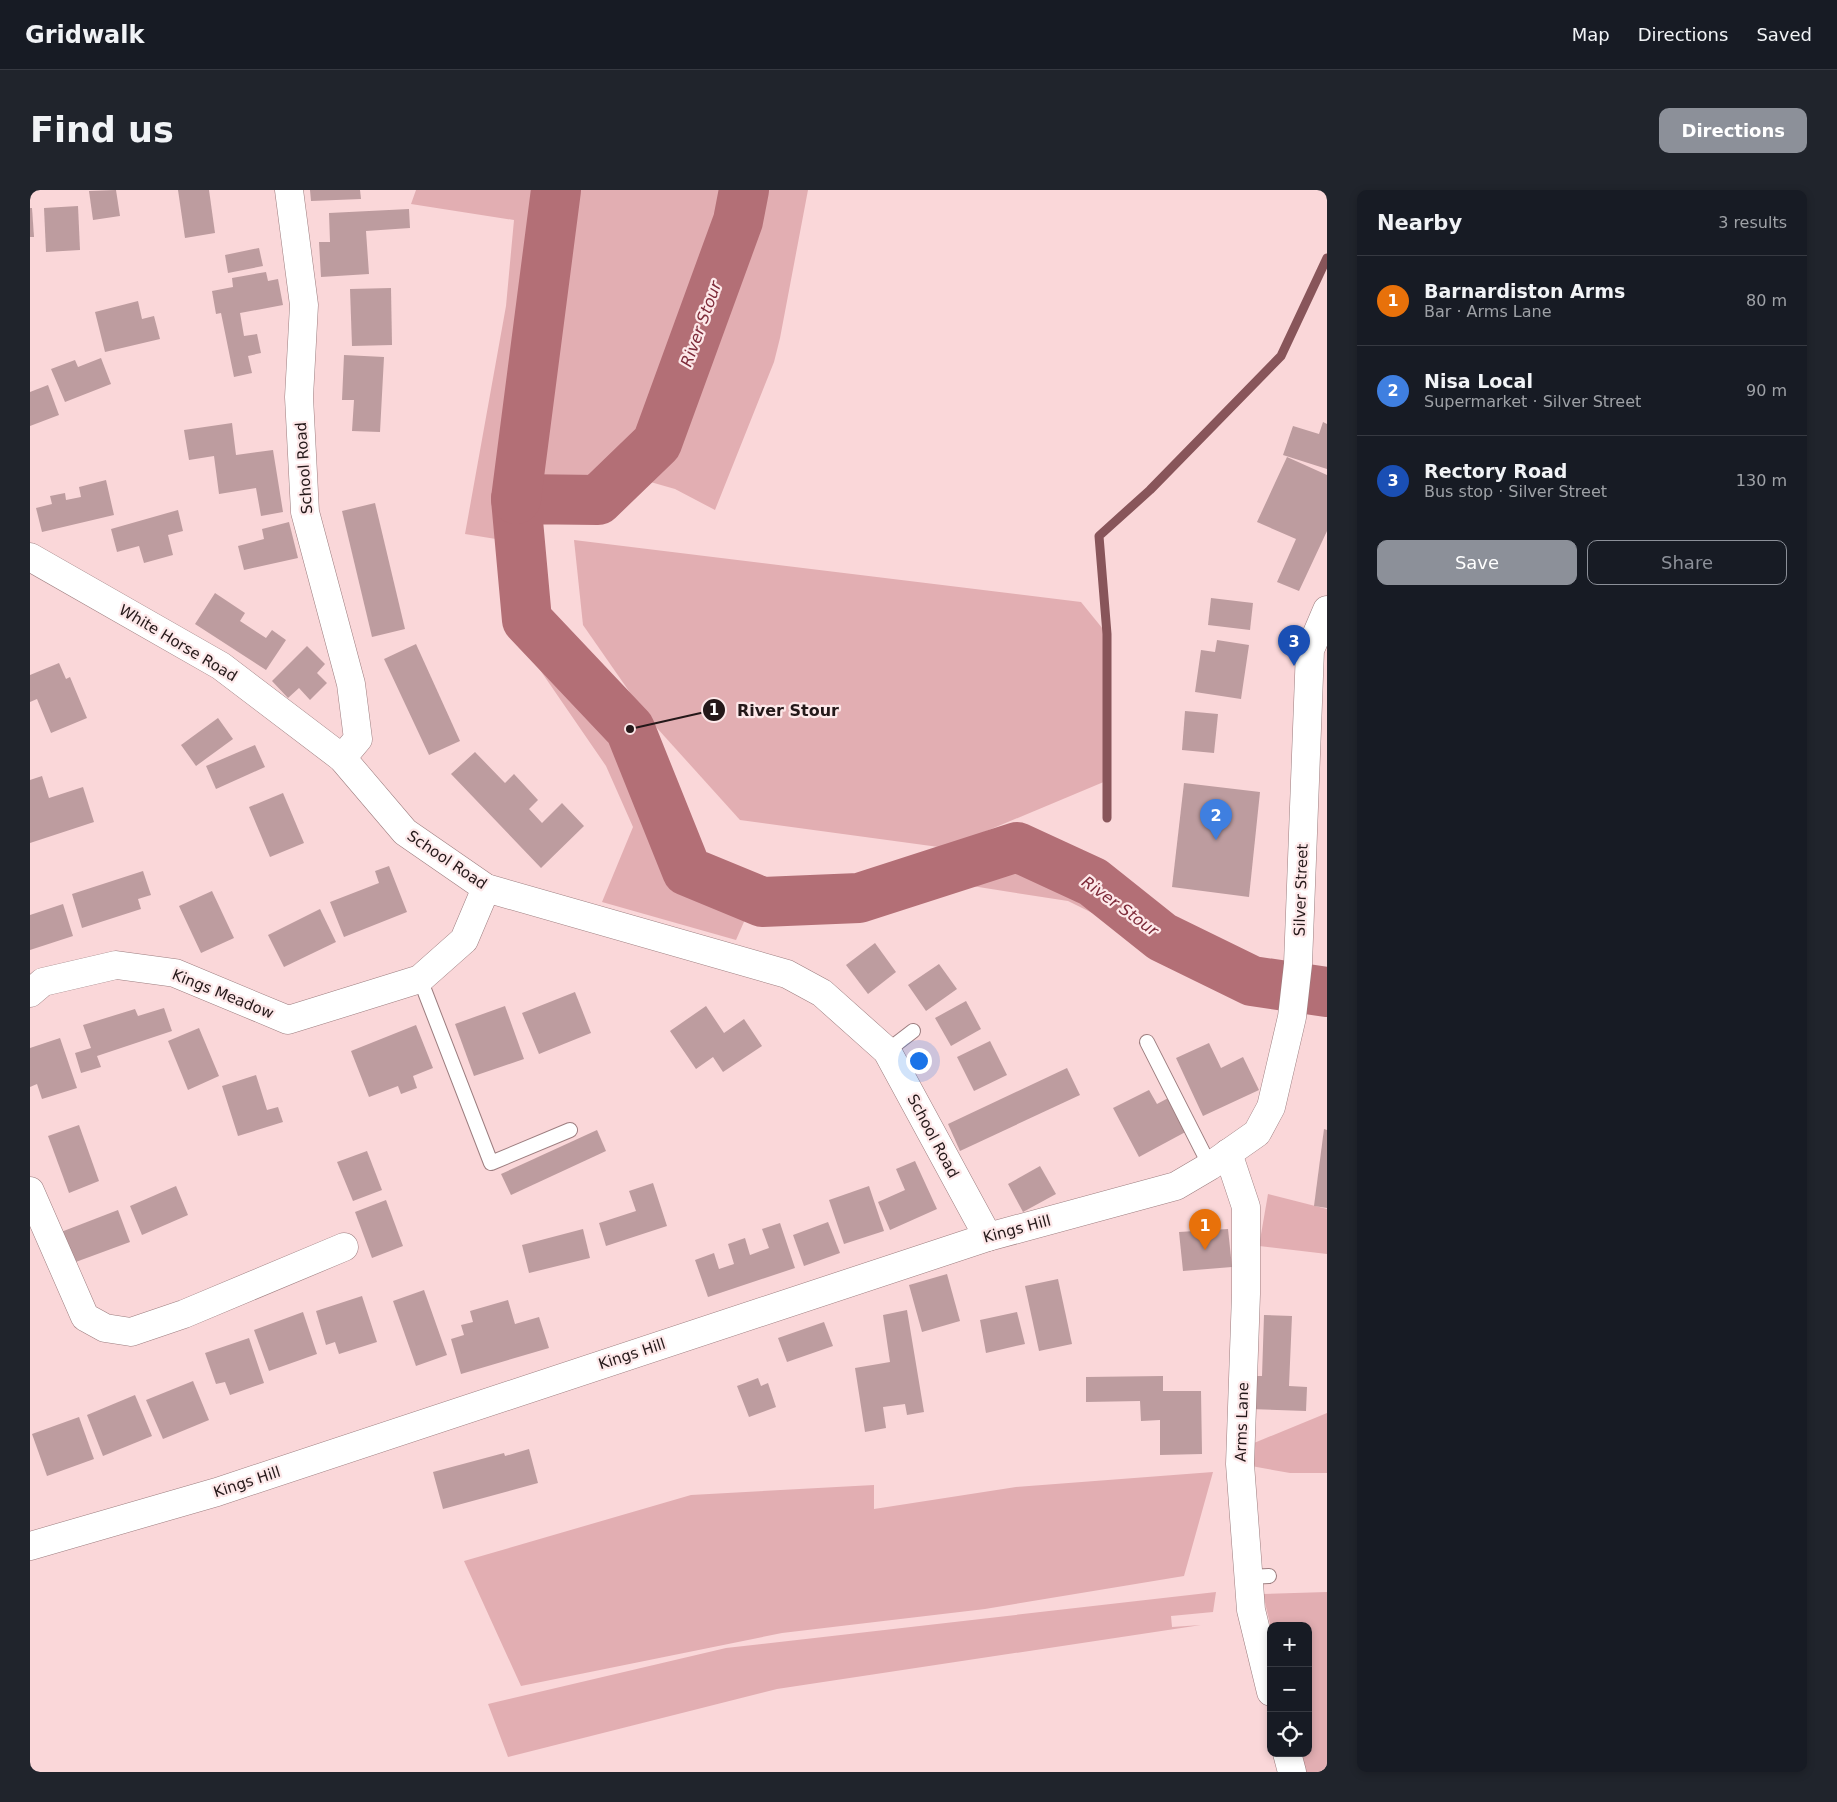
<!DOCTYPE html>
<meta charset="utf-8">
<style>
:root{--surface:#171b24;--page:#20242c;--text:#f1f3f6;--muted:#9ea1a6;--line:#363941;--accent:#8c9099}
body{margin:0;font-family:"DejaVu Sans",sans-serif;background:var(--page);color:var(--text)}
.controls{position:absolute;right:15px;bottom:15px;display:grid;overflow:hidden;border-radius:10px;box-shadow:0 2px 8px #0003}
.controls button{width:45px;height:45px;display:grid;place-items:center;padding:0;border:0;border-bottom:1px solid var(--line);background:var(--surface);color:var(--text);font:25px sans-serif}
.you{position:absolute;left:888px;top:870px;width:18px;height:18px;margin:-12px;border:4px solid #fff;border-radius:50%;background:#1a73e8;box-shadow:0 0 0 8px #1a73e833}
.badge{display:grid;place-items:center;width:32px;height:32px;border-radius:50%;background:var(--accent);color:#fff;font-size:16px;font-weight:700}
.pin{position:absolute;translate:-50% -41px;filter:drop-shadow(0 1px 2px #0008)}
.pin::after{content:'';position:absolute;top:26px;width:18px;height:15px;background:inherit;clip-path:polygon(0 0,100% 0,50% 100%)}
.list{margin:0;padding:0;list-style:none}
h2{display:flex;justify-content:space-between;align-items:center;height:65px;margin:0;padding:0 20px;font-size:21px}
h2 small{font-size:16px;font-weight:400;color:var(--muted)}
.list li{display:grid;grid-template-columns:32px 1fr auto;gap:15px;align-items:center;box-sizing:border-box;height:90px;padding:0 20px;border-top:1px solid var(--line)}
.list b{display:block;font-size:19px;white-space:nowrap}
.list p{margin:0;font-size:16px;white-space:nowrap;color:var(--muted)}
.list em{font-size:16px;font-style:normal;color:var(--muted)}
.actions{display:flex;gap:10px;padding:15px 20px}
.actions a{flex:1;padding:11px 0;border:1px solid var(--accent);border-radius:10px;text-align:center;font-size:18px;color:var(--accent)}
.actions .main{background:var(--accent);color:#fff}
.icon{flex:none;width:28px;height:28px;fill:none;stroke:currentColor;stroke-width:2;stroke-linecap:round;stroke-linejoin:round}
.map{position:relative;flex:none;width:1297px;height:1582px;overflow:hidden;border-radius:10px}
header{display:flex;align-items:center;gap:30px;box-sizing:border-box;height:70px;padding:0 25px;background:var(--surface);border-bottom:1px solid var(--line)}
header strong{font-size:24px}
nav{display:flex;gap:28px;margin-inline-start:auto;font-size:18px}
.intro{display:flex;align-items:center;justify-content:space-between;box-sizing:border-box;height:120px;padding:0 30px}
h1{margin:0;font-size:35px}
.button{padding:12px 22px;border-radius:10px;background:var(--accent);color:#fff;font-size:18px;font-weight:700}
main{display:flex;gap:30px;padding:0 30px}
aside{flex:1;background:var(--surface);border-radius:10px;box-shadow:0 2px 8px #0003}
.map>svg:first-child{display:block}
</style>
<header>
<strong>Gridwalk</strong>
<nav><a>Map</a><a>Directions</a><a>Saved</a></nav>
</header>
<div class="intro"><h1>Find us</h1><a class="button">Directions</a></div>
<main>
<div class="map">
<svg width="1297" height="1582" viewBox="0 0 1297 1582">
<rect width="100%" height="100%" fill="#fad7d9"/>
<!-- green -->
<g fill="#e2aeb2">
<polygon points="386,0 511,0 480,262 467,328 466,349 499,361 501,399 520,445 610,534 667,660 706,688 751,699 824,695 943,654 990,646 1045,657 1081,694 1119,723 1231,774 1252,779 1251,812 1198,790 1038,711 942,696 848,722 717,725 706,750 572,712 603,637 576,576 486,445 466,349 435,344 476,116 484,30 381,14"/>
<path d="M539,0h168l-9,37 -78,198c-11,17 -23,36 -39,49 -19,14 -49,16 -72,21z"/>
<path d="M725,0h53l-28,148 -6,24 -59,148 -40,-21 -28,-8c49,-82 89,-197 108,-291z"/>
<polygon points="544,350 1051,412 1077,444 1076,591 916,658 710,630 617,527 553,435"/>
<polygon points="1281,783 1297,789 1297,826 1276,823"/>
<polygon points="1238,1004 1297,1019 1297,1064 1229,1056"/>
<polygon points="1297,1223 1297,1283 1260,1283 1210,1274 1224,1253"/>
<polygon points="1183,1282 1154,1386 955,1419 752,1443 491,1496 434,1371 661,1305 844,1295 844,1319 986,1297"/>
<polygon points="1186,1402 1183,1422 1141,1426 1142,1437 1171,1435 747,1499 478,1567 458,1514 696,1458"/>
<polygon points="1297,1402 1297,1582 1273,1582 1269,1563 1278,1563 1278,1436 1241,1436 1241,1438 1233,1404"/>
</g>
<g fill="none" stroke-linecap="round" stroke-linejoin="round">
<!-- stream -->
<polyline stroke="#88555a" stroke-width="9" points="1077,628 1077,444 1069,346 1120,300 1251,166 1297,68"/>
<!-- river -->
<g stroke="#b36f76" stroke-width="50">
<polyline points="714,0 708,31 627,253 568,310 486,309 497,430 600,539 657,681 732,712 829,708 987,657 1063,692 1132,747 1222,791 1297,802"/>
<polyline points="486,309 526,0"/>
</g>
</g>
<!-- building -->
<g fill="#bd9c9f">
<polygon points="86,0 90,26 63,30 59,1"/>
<polygon points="148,0 179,0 185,43 155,48"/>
<polygon points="280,0 330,0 331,9 281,11"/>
<polygon points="48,16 50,60 16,62 14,18"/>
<polygon points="0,18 2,18 4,47 0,47"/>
<polygon points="379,19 380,38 336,41 339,84 291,87 289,52 300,52 299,23"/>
<polygon points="229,58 233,76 198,83 195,65"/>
<polygon points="236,82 238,91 248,89 253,115 210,123 214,146 227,144 231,163 218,166 222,183 204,187 191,123 186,124 182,101 203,97 202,88"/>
<polygon points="361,98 362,155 322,156 320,99"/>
<polygon points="108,111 112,129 124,126 130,149 75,162 65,122"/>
<polygon points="314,165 354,167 350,242 322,241 324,210 312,210"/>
<polygon points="71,168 81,194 35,212 21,179 45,170 48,177"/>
<polygon points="18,195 29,225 0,236 0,202"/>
<polygon points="1293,232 1297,234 1297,279 1253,265 1263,236 1289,244"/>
<polygon points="202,233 206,265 243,260 253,322 231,326 226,298 189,304 184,266 159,270 154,240"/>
<polygon points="1257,267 1297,285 1297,341 1269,401 1247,392 1266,349 1227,332"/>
<polygon points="76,290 84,325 12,342 6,318 22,314 20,306 35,303 36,310 51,307 49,297"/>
<polygon points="345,313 375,439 342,447 312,321"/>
<polygon points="148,320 153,341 138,345 143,365 114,373 109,356 87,362 81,339"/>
<polygon points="259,332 268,368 214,380 208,356 234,349 232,339"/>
<polygon points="185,403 215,423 210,431 236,448 242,440 256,450 236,480 165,434"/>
<polygon points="1181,408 1223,413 1220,440 1178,435"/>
<polygon points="1187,450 1219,455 1211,509 1165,502 1171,460 1185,462"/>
<polygon points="386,454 430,551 399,565 354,469"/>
<polygon points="277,456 295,474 287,483 297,493 280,510 269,498 258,508 242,491"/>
<polygon points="29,473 36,489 40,487 57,528 21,543 7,509 0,512 0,485"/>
<polygon points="1155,521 1188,524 1184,563 1152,560"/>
<polygon points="188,528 203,549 166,576 151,555"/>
<polygon points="225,555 235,577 186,599 176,576"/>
<polygon points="445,562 475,593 484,584 508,610 499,619 512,633 532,613 554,636 511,678 421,584"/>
<polygon points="12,586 19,608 53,597 64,632 0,653 0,590"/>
<polygon points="1154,593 1230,602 1219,707 1142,697"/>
<polygon points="253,603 274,653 240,667 219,617"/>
<polygon points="359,676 377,722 314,747 300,712 349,693 345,681"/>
<polygon points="113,681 121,705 108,709 111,719 52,738 42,704"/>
<polygon points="182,701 204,748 171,763 149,716"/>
<polygon points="33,714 43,746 0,760 0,725"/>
<polygon points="290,719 306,752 254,777 238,745"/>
<polygon points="845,753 866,782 838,804 816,775"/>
<polygon points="909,774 927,799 896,821 878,795"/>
<polygon points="545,802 561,843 509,864 492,823"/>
<polygon points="936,811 951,839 921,856 905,828"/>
<polygon points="475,816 494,869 444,886 425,834"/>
<polygon points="676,816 694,843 714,829 732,856 693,882 683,867 666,879 640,841"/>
<polygon points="134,818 142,841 67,866 71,877 51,883 45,863 61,858 53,835 105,819 108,826"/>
<polygon points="386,835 403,878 383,886 387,898 371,904 368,896 339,907 321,861"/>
<polygon points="169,838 189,886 158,900 138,851"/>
<polygon points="30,848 47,898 12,909 7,894 0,897 0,858"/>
<polygon points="960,851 977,885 944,901 927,867"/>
<polygon points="1179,853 1191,878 1213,867 1229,900 1173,926 1146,868"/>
<polygon points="1037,878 1050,905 930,961 918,934"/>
<polygon points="226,885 237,920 248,917 253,932 208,946 192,896"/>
<polygon points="1119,900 1127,914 1142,906 1161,939 1109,967 1083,918"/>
<polygon points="49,935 69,991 39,1003 18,946"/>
<polygon points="1294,939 1297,940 1297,1018 1284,1016"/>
<polygon points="567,940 576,961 481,1005 471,984"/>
<polygon points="337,961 352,1000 323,1011 307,972"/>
<polygon points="885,971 907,1019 860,1040 848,1012 875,1000 866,979"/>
<polygon points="1010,976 1026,1004 993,1022 978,994"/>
<polygon points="623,993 637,1036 576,1056 569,1033 606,1021 599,1001"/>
<polygon points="146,996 158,1025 112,1045 100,1016"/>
<polygon points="839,996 854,1041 814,1054 799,1010"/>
<polygon points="356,1010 373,1056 342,1068 325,1022"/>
<polygon points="88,1020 100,1052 43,1073 31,1042"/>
<polygon points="798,1032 810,1063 774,1076 763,1045"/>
<polygon points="750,1033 765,1078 678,1107 665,1070 684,1063 689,1079 704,1074 698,1054 715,1048 720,1065 739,1058 732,1039"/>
<polygon points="553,1039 560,1068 499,1083 492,1055"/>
<polygon points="1198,1039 1202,1077 1153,1081 1149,1042"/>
<polygon points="917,1084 930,1131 892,1142 879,1095"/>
<polygon points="1028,1089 1042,1154 1009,1161 995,1096"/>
<polygon points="394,1100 417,1165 386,1176 363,1111"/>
<polygon points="332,1106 347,1152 309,1164 305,1152 296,1155 286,1121"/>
<polygon points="478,1110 485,1134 509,1127 519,1158 431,1184 421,1149 434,1145 431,1135 443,1132 440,1121"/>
<polygon points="877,1120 894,1222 877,1225 875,1214 853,1217 856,1238 835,1242 825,1178 860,1172 853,1125"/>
<polygon points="273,1122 287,1164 239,1181 224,1140"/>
<polygon points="987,1122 995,1154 956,1163 950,1130"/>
<polygon points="1234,1125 1262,1126 1259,1196 1277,1197 1276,1221 1220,1219 1222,1186 1232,1186"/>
<polygon points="794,1132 803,1156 757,1172 748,1148"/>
<polygon points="219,1148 234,1193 200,1205 195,1192 186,1194 175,1163"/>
<polygon points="1133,1186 1133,1201 1171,1201 1172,1264 1130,1265 1130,1230 1111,1231 1110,1211 1056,1212 1056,1187"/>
<polygon points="728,1188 731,1196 738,1193 746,1217 719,1227 707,1196"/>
<polygon points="163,1191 179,1230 133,1249 116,1210"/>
<polygon points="105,1205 122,1246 73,1266 57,1225"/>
<polygon points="49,1227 64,1269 17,1286 2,1244"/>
<polygon points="499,1259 508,1293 413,1319 403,1282 474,1263 475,1266"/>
</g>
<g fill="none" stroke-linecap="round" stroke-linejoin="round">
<defs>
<g id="service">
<polyline points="390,789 461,973 540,940"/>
<polyline points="1117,852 1180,976"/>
<polyline points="857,861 883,841"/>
<polyline points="1219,1387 1239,1386"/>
</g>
<g id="minor">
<polyline points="259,0 274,115 269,207 275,322 321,494 328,549 312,568"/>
<polyline points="0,367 191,476 312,568 375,642 456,698 757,784 792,803 857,861 958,1047"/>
<polyline points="0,803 13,792 86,775 145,783 258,830 390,789 434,750 456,698"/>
<polyline points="1198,963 1216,1017 1216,1104 1210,1274 1221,1420 1241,1502"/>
<polyline points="0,1001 55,1127 75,1138 101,1142 154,1124 314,1057"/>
<polyline points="1257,1563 1262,1582"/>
</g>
<polyline id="tertiary" points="0,1356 187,1302 958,1047 1146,996 1180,976 1227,943 1241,917 1262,827 1268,774 1280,460 1297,420"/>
</defs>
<!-- service casing -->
<use href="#service" stroke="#9c7d7f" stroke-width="16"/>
<!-- minor casing -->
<use href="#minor" stroke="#9c7d7f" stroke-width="29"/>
<!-- tertiary casing -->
<use href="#tertiary" stroke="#9c7d7f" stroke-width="29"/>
<!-- service -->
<use href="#service" stroke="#fff" stroke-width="14"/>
<!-- minor -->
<use href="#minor" stroke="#fff" stroke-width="28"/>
<!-- tertiary -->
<use href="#tertiary" stroke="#fff" stroke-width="28"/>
</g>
<g text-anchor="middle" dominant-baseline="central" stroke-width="4.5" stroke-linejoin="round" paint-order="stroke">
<!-- street labels -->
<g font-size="15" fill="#241819" stroke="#fde8e9">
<text transform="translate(274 278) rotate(-94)">School Road</text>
<text transform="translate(148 453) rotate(31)">White Horse Road</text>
<text transform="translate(417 670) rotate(34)">School Road</text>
<text transform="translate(1271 700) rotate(-88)">Silver Street</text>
<text transform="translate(193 804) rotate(22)">Kings Meadow</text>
<text transform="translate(903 946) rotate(62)">School Road</text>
<text transform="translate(987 1039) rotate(-15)">Kings Hill</text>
<text transform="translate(602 1164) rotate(-18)">Kings Hill</text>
<text transform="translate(1212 1232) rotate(-88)">Arms Lane</text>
<text transform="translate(217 1292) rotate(-18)">Kings Hill</text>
</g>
<!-- water labels -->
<g font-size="16" font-style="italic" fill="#7e2a39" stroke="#fde8e9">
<text transform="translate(671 134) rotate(-70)">River Stour</text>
<text transform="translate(1090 716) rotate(36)">River Stour</text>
</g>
</g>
<!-- callouts -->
<path fill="none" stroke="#241819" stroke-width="2" d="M600 539L684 520"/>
<g fill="#241819" stroke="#fde8e9" stroke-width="2">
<circle cx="600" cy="539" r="5"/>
<circle cx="684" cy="520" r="12"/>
</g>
<g font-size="15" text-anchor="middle" font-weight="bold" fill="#fff">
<text x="684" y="525">1</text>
</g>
<g font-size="16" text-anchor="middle" font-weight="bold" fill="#241819" stroke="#fde8e9" stroke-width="4.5" stroke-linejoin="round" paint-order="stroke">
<text x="758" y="526">River Stour</text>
</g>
</svg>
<div class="controls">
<button>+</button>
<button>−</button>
<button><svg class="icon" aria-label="locate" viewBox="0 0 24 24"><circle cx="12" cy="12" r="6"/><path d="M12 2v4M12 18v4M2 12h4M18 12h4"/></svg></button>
</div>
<div class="you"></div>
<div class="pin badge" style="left:1175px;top:1060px;background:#e8710a">1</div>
<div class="pin badge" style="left:1186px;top:650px;background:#3f7fe0">2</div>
<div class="pin badge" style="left:1264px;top:476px;background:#1a4fb4">3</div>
</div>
<aside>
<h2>Nearby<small>3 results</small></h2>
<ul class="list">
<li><span class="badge" style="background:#e8710a">1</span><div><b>Barnardiston Arms</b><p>Bar · Arms Lane</p></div><em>80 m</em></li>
<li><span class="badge" style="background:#3f7fe0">2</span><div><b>Nisa Local</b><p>Supermarket · Silver Street</p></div><em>90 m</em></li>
<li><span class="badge" style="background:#1a4fb4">3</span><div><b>Rectory Road</b><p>Bus stop · Silver Street</p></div><em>130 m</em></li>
</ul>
<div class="actions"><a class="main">Save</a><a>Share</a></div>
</aside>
</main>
